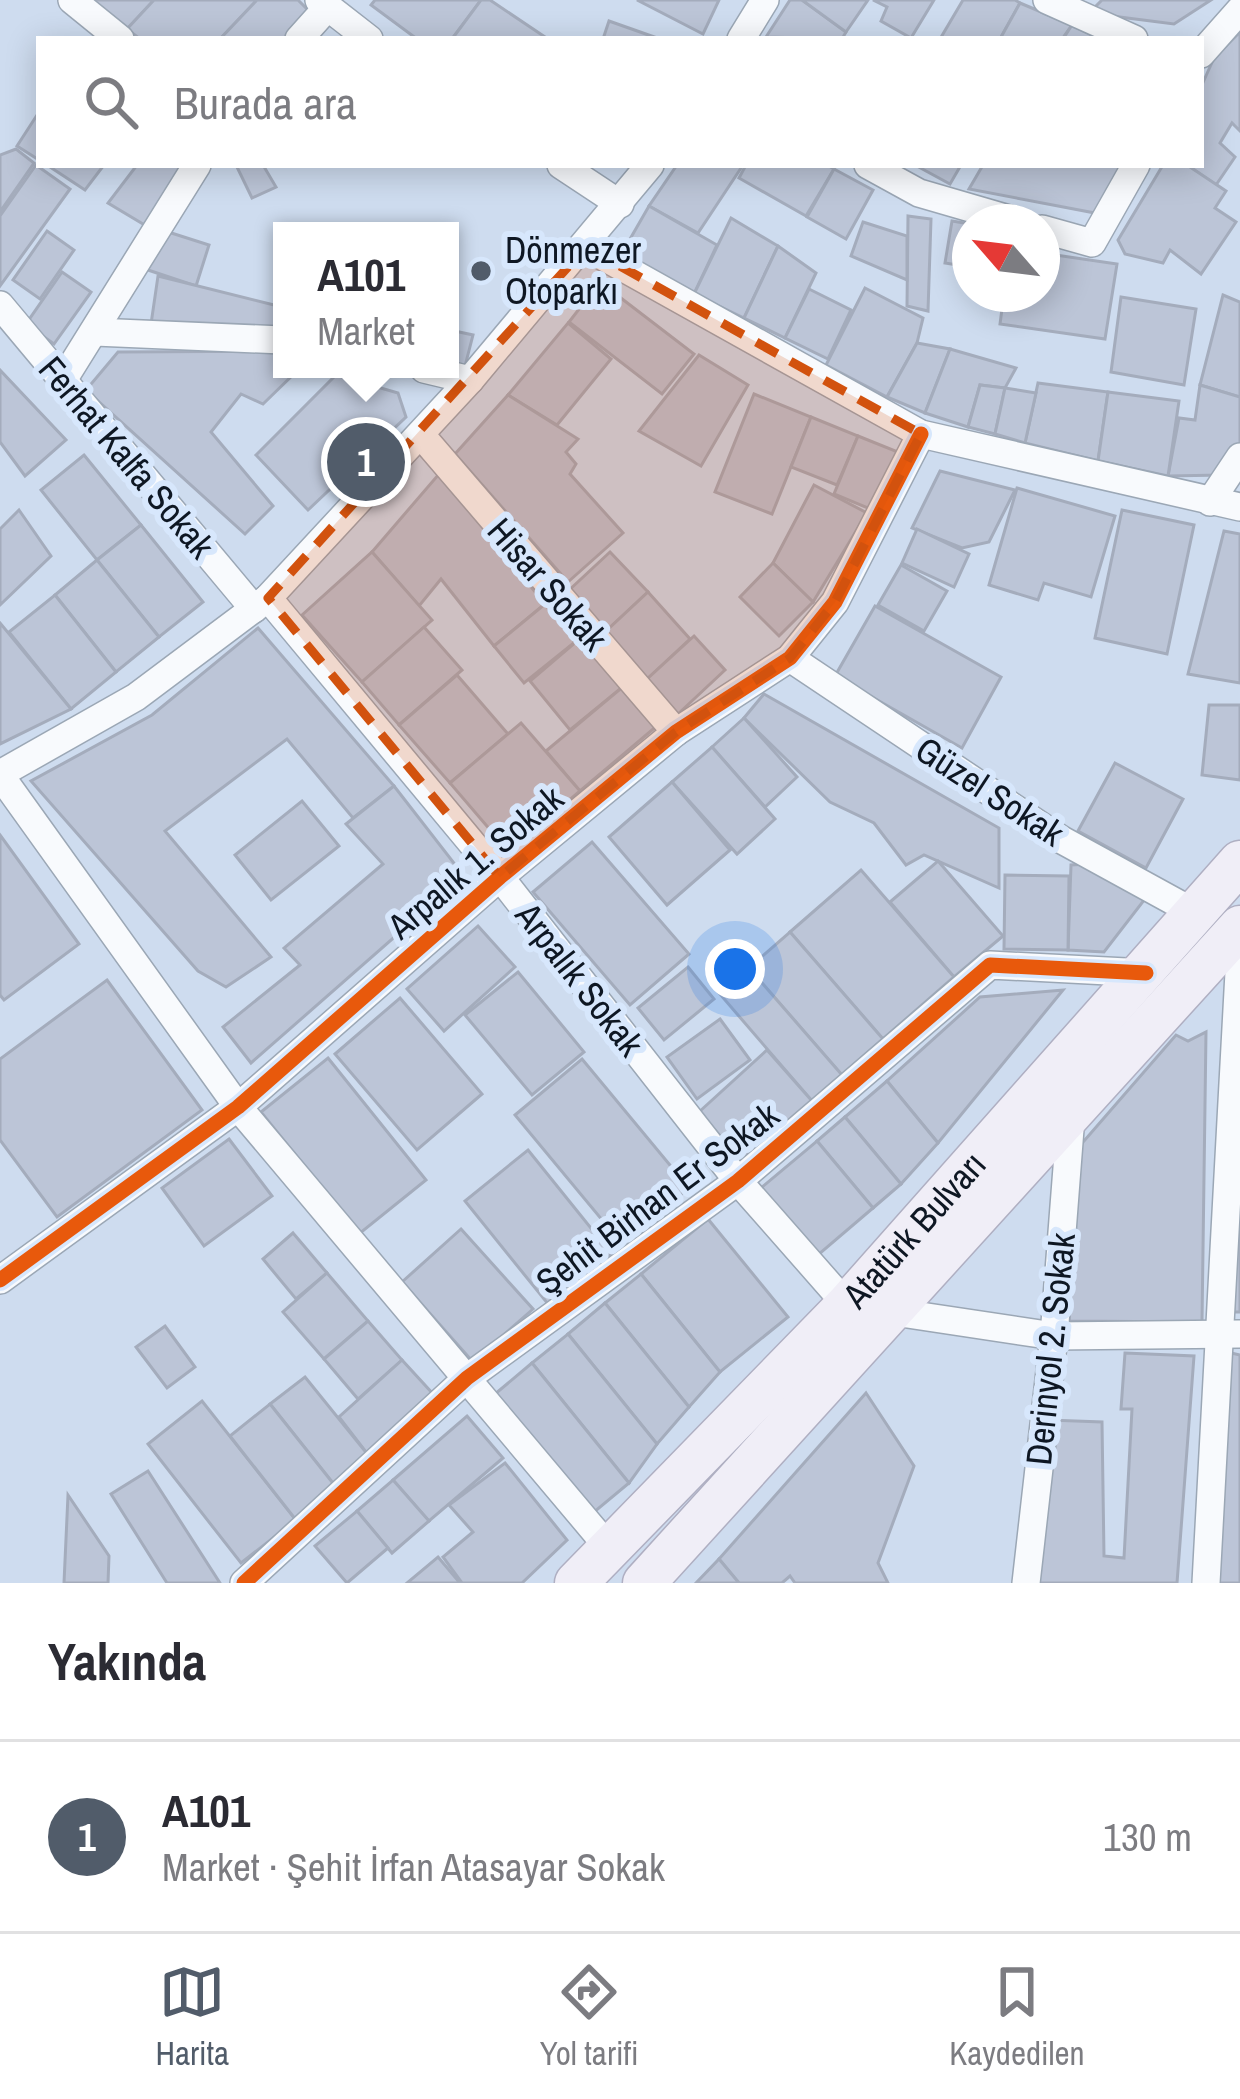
<!DOCTYPE html>
<html lang="tr">
<meta charset="utf-8">
<style>
:root{--surface:#fff;--page:#f2f2f3;--text:#2b2b33;--muted:#7c7c81;--line:#e1e1e2;--accent:#515c6a}
body{margin:0;font-family:"Archivo Narrow",sans-serif;background:var(--page);color:var(--text)}
.compass{position:absolute;left:952px;top:204px;width:108px;height:108px;border-radius:50%;background:var(--surface);box-shadow:0 6px 30px #0003;rotate:298deg}
.you{position:absolute;left:735px;top:969px;width:42px;height:42px;margin:-30px;border:9px solid #fff;border-radius:50%;background:#1a73e8;box-shadow:0 0 0 18px #1a73e833}
.badge{display:grid;place-items:center;width:78px;height:78px;border-radius:50%;background:var(--accent);color:#fff;font-size:39px;font-weight:700}
.pin{position:absolute;translate:-50% -50%;border:6px solid #fff;box-shadow:0 3px 12px #0006}
.popup{position:absolute;left:273px;top:222px;width:186px;height:156px;box-sizing:border-box;display:grid;place-content:center;border-radius:0px;background:var(--surface);filter:drop-shadow(0 3px 9px #0005);font-size:39px;white-space:nowrap;color:var(--muted)}
.popup b{font-size:45px;color:var(--text)}
.popup::after{content:'';position:absolute;left:50%;top:100%;margin-left:-24px;border:24px solid transparent;border-top-color:var(--surface)}
.list{margin:0;padding:0;list-style:none}
h2{display:flex;justify-content:space-between;align-items:center;height:156px;margin:0;padding:0 48px;font-size:51px}
h2 small{font-size:39px;font-weight:400;color:var(--muted)}
.list li{display:grid;grid-template-columns:78px 1fr auto;gap:36px;align-items:center;box-sizing:border-box;height:192px;padding:0 48px;border-top:3px solid var(--line)}
.list b{display:block;font-size:45px;white-space:nowrap}
.list p{margin:0;font-size:39px;white-space:nowrap;color:var(--muted)}
.list em{font-size:39px;font-style:normal;color:var(--muted)}
.icon{flex:none;width:66px;height:66px;fill:none;stroke:currentColor;stroke-width:2;stroke-linecap:round;stroke-linejoin:round}
.map{position:relative;flex:none;width:1240px;height:1583px;overflow:hidden}
.search{position:absolute;background:var(--surface);box-shadow:0 6px 30px #0003;left:36px;right:36px;top:36px;height:132px;display:flex;align-items:center;gap:30px;box-sizing:border-box;padding:0 42px;border-radius:0px;color:var(--muted);font-size:45px}
.sheet{height:348px;background:var(--surface)}
nav{display:flex;justify-content:space-around;align-items:center;box-sizing:border-box;height:168px;border-top:3px solid var(--line);background:var(--surface);font-size:33px;color:var(--muted)}
nav a{display:grid;justify-items:center;gap:6px}
nav .on{color:var(--accent)}
.map>svg:first-child{display:block}
</style>
<div class="map">
<svg width="1240" height="1583" viewBox="0 0 1240 1583">
<rect width="100%" height="100%" fill="#cedcef"/>
<!-- building -->
<g fill="#bcc5d7" stroke="#a4acbc" stroke-width="3">
<polygon points="86,0 154,0 127,29"/>
<polygon points="154,0 257,0 220,39 140,39 127,29"/>
<polygon points="257,0 298,0 311,13 288,39 220,39"/>
<polygon points="375,0 481,0 452,39 417,39 371,5"/>
<polygon points="481,0 490,0 548,39 452,39"/>
<polygon points="637,0 719,0 703,34"/>
<polygon points="790,0 802,0 846,32 842,39 766,37"/>
<polygon points="802,0 868,0 846,32"/>
<polygon points="873,0 934,0 911,38 881,21 887,7"/>
<polygon points="963,0 1015,0 1020,3 1000,39 940,39"/>
<polygon points="1102,0 1211,0 1174,24 1104,15 1094,8"/>
<polygon points="1020,3 1072,25 1062,39 1000,39"/>
<polygon points="609,21 660,39 603,39"/>
<polygon points="1072,25 1099,39 1063,39"/>
<polygon points="1240,32 1240,131 1232,123 1220,143 1235,157 1216,185 1187,165 1201,165 1201,87 1214,58"/>
<polygon points="39,112 39,160 17,146"/>
<polygon points="16,149 34,163 0,212 0,155"/>
<polygon points="36,165 70,189 0,286 0,216"/>
<polygon points="47,165 104,165 85,190"/>
<polygon points="137,165 190,165 148,227 108,203"/>
<polygon points="236,165 263,165 276,187 252,198"/>
<polygon points="677,165 743,165 698,233 649,206"/>
<polygon points="746,165 827,165 834,169 806,216 739,178"/>
<polygon points="915,165 961,165 950,184"/>
<polygon points="983,165 1126,165 1095,213 969,189"/>
<polygon points="1163,165 1187,165 1226,191 1215,208 1236,222 1201,274 1170,250 1163,263 1125,254 1118,240"/>
<polygon points="834,169 873,190 846,239 807,217"/>
<polygon points="649,206 717,245 694,294 622,253"/>
<polygon points="908,216 931,219 928,311 907,306"/>
<polygon points="731,218 778,246 744,318 694,294"/>
<polygon points="952,221 970,224 970,267 945,263"/>
<polygon points="863,222 907,236 907,280 851,256"/>
<polygon points="162,230 209,245 196,286 145,269"/>
<polygon points="47,231 74,250 40,299 13,280"/>
<polygon points="778,246 816,273 785,338 744,318"/>
<polygon points="1042,253 1117,264 1105,339 1000,324 1004,294 1042,294"/>
<polygon points="62,272 91,292 54,344 26,324"/>
<polygon points="158,276 282,307 282,330 151,324"/>
<polygon points="600,282 694,354 662,394 569,322"/>
<polygon points="865,288 923,318 917,343 887,397 826,365"/>
<polygon points="809,289 851,310 828,359 785,338"/>
<polygon points="1223,295 1240,302 1240,397 1200,385"/>
<polygon points="1121,297 1196,309 1184,385 1111,372"/>
<polygon points="568,323 611,359 557,425 508,395"/>
<polygon points="450,330 473,335 465,366 450,362"/>
<polygon points="917,343 950,349 925,413 887,397"/>
<polygon points="950,349 1016,368 1005,388 980,385 968,427 925,413"/>
<polygon points="282,351 282,369 299,369 263,404 241,394 211,432 273,506 245,534 86,390 118,352"/>
<polygon points="699,355 748,385 701,466 639,431"/>
<polygon points="0,370 66,440 25,476 0,442"/>
<polygon points="336,375 398,393 406,417 308,510 256,455"/>
<polygon points="1038,383 1108,392 1098,461 1025,443"/>
<polygon points="980,385 1005,388 995,434 968,427"/>
<polygon points="1200,385 1240,397 1240,448 1223,475 1168,476 1179,418 1195,420"/>
<polygon points="1005,388 1036,393 1025,443 995,434"/>
<polygon points="1108,392 1179,401 1168,476 1098,461"/>
<polygon points="754,394 811,417 772,514 715,492"/>
<polygon points="508,395 578,439 566,452 576,464 570,474 623,533 568,582 455,454"/>
<polygon points="811,417 858,436 837,485 791,467"/>
<polygon points="858,436 903,454 880,513 834,494"/>
<polygon points="84,455 141,525 97,560 41,490"/>
<polygon points="940,471 1015,490 989,542 962,548 912,528"/>
<polygon points="439,474 545,604 494,646 441,579 419,606 372,552"/>
<polygon points="814,485 867,513 813,602 773,563"/>
<polygon points="1017,488 1115,516 1091,597 1044,583 1038,600 989,585"/>
<polygon points="19,510 51,556 0,605 0,529"/>
<polygon points="1122,510 1194,525 1167,654 1095,638"/>
<polygon points="141,525 203,602 159,637 97,560"/>
<polygon points="917,529 969,554 954,587 902,563"/>
<polygon points="1224,531 1240,534 1240,683 1188,674"/>
<polygon points="372,552 432,620 362,682 302,615"/>
<polygon points="610,552 648,592 604,633 566,593"/>
<polygon points="97,560 159,637 116,672 55,595"/>
<polygon points="773,563 813,602 779,636 740,597"/>
<polygon points="901,565 947,591 924,631 878,605"/>
<polygon points="648,592 690,639 646,680 604,633"/>
<polygon points="55,595 116,672 71,709 9,632"/>
<polygon points="545,604 575,642 524,683 494,646"/>
<polygon points="875,606 1001,677 962,748 835,676"/>
<polygon points="0,623 71,709 0,744"/>
<polygon points="424,627 462,670 399,725 362,682"/>
<polygon points="258,628 394,786 353,818 287,739 165,831 271,957 226,987 198,971 31,781 152,715"/>
<polygon points="584,635 625,685 570,730 530,681"/>
<polygon points="694,636 725,670 678,714 646,680"/>
<polygon points="457,675 508,734 450,783 399,725"/>
<polygon points="625,685 658,725 580,791 546,751"/>
<polygon points="764,694 999,828 999,888 924,855 906,865 874,823 830,802 744,718"/>
<polygon points="1209,705 1240,705 1240,780 1202,775"/>
<polygon points="744,718 797,777 765,807 712,747"/>
<polygon points="521,723 580,791 509,852 450,783"/>
<polygon points="712,747 775,819 737,854 672,782"/>
<polygon points="1115,763 1183,799 1146,868 1078,831"/>
<polygon points="672,782 730,850 667,905 609,837"/>
<polygon points="394,786 464,876 251,1063 223,1027 300,965 284,948 383,864 346,824"/>
<polygon points="302,801 339,846 271,900 235,855"/>
<polygon points="0,835 79,944 4,1000 0,995"/>
<polygon points="592,842 689,954 630,1005 533,892"/>
<polygon points="938,861 1003,936 954,977 890,902"/>
<polygon points="1088,864 1145,899 1104,952 1068,950 1071,865"/>
<polygon points="861,870 954,977 883,1039 790,932"/>
<polygon points="1005,875 1069,876 1068,950 1004,949"/>
<polygon points="478,926 515,967 444,1031 407,989"/>
<polygon points="790,932 883,1039 842,1075 749,968"/>
<polygon points="688,967 714,999 664,1040 638,1008"/>
<polygon points="749,968 842,1075 812,1101 719,993"/>
<polygon points="518,972 584,1052 532,1095 465,1015"/>
<polygon points="107,980 202,1110 57,1217 0,1140 0,1059"/>
<polygon points="1063,990 938,1143 887,1081 980,997"/>
<polygon points="400,998 482,1094 417,1150 335,1054"/>
<polygon points="720,1019 750,1060 697,1099 667,1057"/>
<polygon points="1206,1032 1202,1322 1069,1321 1077,1149 1176,1035 1188,1041"/>
<polygon points="767,1050 812,1101 744,1163 699,1112"/>
<polygon points="328,1058 426,1180 359,1234 261,1112"/>
<polygon points="582,1059 689,1188 622,1244 515,1115"/>
<polygon points="887,1081 938,1143 901,1184 845,1117"/>
<polygon points="845,1117 901,1184 873,1208 817,1141"/>
<polygon points="229,1139 272,1196 204,1246 162,1188"/>
<polygon points="817,1141 873,1208 818,1255 761,1188"/>
<polygon points="528,1150 611,1253 548,1304 465,1201"/>
<polygon points="1240,1167 1240,1312 1230,1312"/>
<polygon points="708,1219 788,1317 720,1372 641,1274"/>
<polygon points="461,1229 533,1309 473,1362 402,1282"/>
<polygon points="293,1233 327,1273 296,1299 263,1259"/>
<polygon points="327,1273 368,1321 324,1359 283,1312"/>
<polygon points="641,1274 720,1372 689,1407 605,1303"/>
<polygon points="605,1303 689,1407 657,1444 568,1334"/>
<polygon points="368,1321 402,1360 358,1399 324,1359"/>
<polygon points="165,1326 195,1367 167,1388 136,1347"/>
<polygon points="568,1334 657,1444 629,1483 532,1363"/>
<polygon points="1227,1352 1240,1355 1240,1583 1216,1583"/>
<polygon points="1125,1353 1194,1356 1177,1583 1032,1583 1049,1420 1102,1422 1104,1556 1124,1558 1132,1409 1121,1409"/>
<polygon points="402,1360 434,1395 369,1456 339,1417"/>
<polygon points="532,1363 629,1483 593,1513 495,1394"/>
<polygon points="305,1377 369,1456 336,1487 270,1404"/>
<polygon points="866,1393 914,1466 878,1563 888,1583 795,1583 790,1576 782,1583 739,1583 719,1559"/>
<polygon points="202,1401 296,1520 241,1563 148,1444"/>
<polygon points="270,1404 336,1487 296,1520 230,1436"/>
<polygon points="467,1416 503,1458 429,1521 393,1480"/>
<polygon points="505,1463 567,1540 522,1583 462,1583 443,1557 473,1532 449,1505"/>
<polygon points="148,1471 220,1583 167,1583 111,1494"/>
<polygon points="393,1480 429,1521 392,1553 357,1511"/>
<polygon points="68,1495 109,1556 108,1583 64,1583"/>
<polygon points="357,1511 388,1548 347,1583 315,1546"/>
<polygon points="438,1557 460,1583 407,1583"/>
<polygon points="719,1559 739,1583 696,1583"/>
</g>
<g fill="none" stroke-linecap="round" stroke-linejoin="round">
<defs>
<g id="minor">
<polyline points="72,0 120,39"/>
<polyline points="319,0 369,39"/>
<polyline points="1047,0 1134,39"/>
<polyline points="299,39 325,10"/>
<polyline points="741,39 765,0"/>
<polyline points="1201,54 1240,10"/>
<polyline points="561,165 620,204"/>
<polyline points="868,165 919,193 1019,222"/>
<polyline points="1042,229 1092,243 1136,165"/>
<polyline points="586,247 921,434 1240,507"/>
<polyline points="0,305 254,609"/>
<polyline points="95,332 282,340"/>
<polyline points="424,369 470,380"/>
<polyline points="63,380 197,165"/>
<polyline points="421,435 676,732"/>
<polyline points="1210,502 1240,457"/>
<polyline points="268,598 500,877 738,1181 847,1305"/>
<polyline points="790,658 1062,840 1197,914"/>
<polyline points="0,774 136,697 268,598 470,380 650,165"/>
<polyline points="0,775 238,1107 609,1548"/>
<polyline points="0,1280 238,1107 500,877 676,732 790,658 835,602 921,434"/>
<polyline points="894,1312 1054,1336 1240,1334"/>
<polyline points="244,1583 467,1378 738,1181 990,965 1146,973"/>
<polyline points="1026,1583 1054,1336 1071,1116"/>
<polyline points="1206,1583 1240,954"/>
</g>
<g id="primary">
<path id="s1" d="M576,1583l271,-278 393,-443"/>
<polyline points="644,1583 1240,927"/>
</g>
</defs>
<!-- minor casing -->
<use href="#minor" stroke="#9ba7b5" stroke-width="30"/>
<!-- primary casing -->
<use href="#primary" stroke="#afafc2" stroke-width="45"/>
<!-- minor -->
<use href="#minor" stroke="#f8fafd" stroke-width="27"/>
<!-- primary -->
<use href="#primary" stroke="#f0eef7" stroke-width="42"/>
<defs>
<g id="cycleway">
<polyline points="0,1280 238,1107 500,877 676,732 790,658 835,602 921,434"/>
<polyline points="244,1583 467,1378 738,1181 990,965 1146,973"/>
</g>
</defs>
<!-- cycleway casing -->
<use href="#cycleway" stroke="#d7e7fc" stroke-width="22"/>
<!-- cycleway -->
<use href="#cycleway" stroke="#e8590c" stroke-width="15"/>
</g>
<!-- marked area -->
<path fill="#d2520e" fill-opacity="0.2" stroke="#d2520e" stroke-width="9" stroke-dasharray="24 15" stroke-linejoin="round" d="M586,247l335,187 -86,168 -45,56 -114,74 -176,145 -232,-279z"/>
<!-- markers -->
<circle fill="#515c6a" stroke="#d7e7fc" stroke-width="4.5" cx="481" cy="271" r="12"/>
<g text-anchor="middle" dominant-baseline="central" stroke-width="12" stroke-linejoin="round" paint-order="stroke">
<!-- poi labels -->
<g font-size="36" fill="#0e1723" stroke="#d7e7fc" text-anchor="start">
<text x="505" y="250">Dönmezer<tspan x="505" dy="41">Otoparkı</tspan></text>
</g>
<!-- street labels -->
<g font-size="36" fill="#0e1723" stroke="#d7e7fc">
<text transform="translate(127 457) rotate(50)">Ferhat Kalfa Sokak</text>
<text transform="translate(548 584) rotate(49)">Hisar Sokak</text>
<text transform="translate(990 791) rotate(33)">Güzel Sokak</text>
<text transform="translate(475 862) rotate(-40)">Arpalık 1. Sokak</text>
<text transform="translate(580 979) rotate(52)">Arpalık Sokak</text>
<text transform="translate(657 1198) rotate(-37)">Şehit Birhan Er Sokak</text>
<text stroke="none"><textPath href="#s1" startOffset="489">Atatürk Bulvarı</textPath></text>
<text transform="translate(1050 1349) rotate(-84)">Derinyol 2. Sokak</text>
</g>
</g>
</svg>
<svg class="compass" viewBox="-18 -18 36 36"><path d="M0-13l5 13h-10z" fill="#e53935"/><path d="M0 13l5-13h-10z" fill="#7c7c81"/></svg>
<div class="you"></div>
<div class="pin badge" style="left:366px;top:462px">1</div>
<div class="popup"><b>A101</b>Market</div>
<div class="search"><svg class="icon" aria-label="search" viewBox="0 0 24 24"><circle cx="10" cy="10" r="6"/><path d="M15 15l6 6"/></svg>Burada ara</div>
</div>
<section class="sheet">
<h2>Yakında<small></small></h2>
<ul class="list">
<li><span class="badge">1</span><div><b>A101</b><p>Market · Şehit İrfan Atasayar Sokak</p></div><em>130 m</em></li>
</ul>
</section>
<nav>
<a class="on"><svg class="icon" aria-label="map" viewBox="0 0 24 24"><path d="M3 6l6-2 6 2 6-2v14l-6 2-6-2-6 2zM9 4v14M15 6v14"/></svg>Harita</a>
<a><svg class="icon" aria-label="directions" viewBox="0 0 24 24"><path d="M12 3l9 9-9 9-9-9zM9 14v-3h6M13 9l2 2-2 2"/></svg>Yol tarifi</a>
<a><svg class="icon" aria-label="saved" viewBox="0 0 24 24"><path d="M7 4h10v16l-5-4-5 4z"/></svg>Kaydedilen</a>
</nav>
